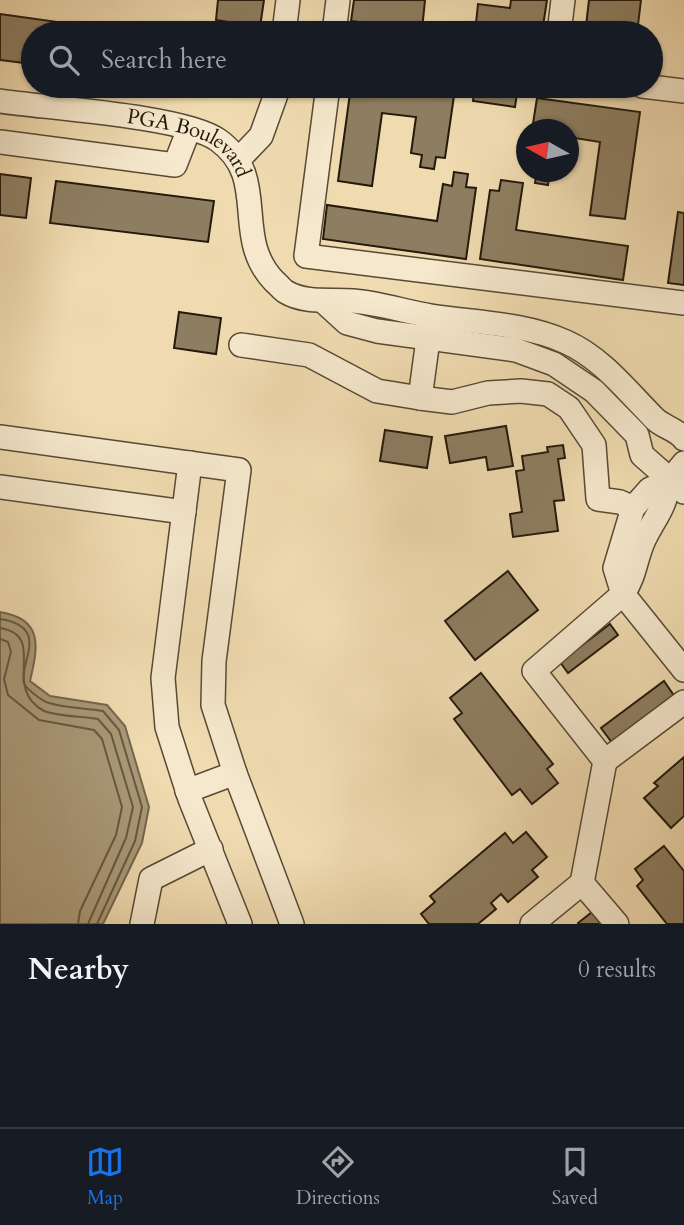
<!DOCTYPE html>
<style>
:root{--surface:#171b24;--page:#20242c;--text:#f1f3f6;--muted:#9ea1a6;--line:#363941;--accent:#1a73e8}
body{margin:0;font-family:Cardo,serif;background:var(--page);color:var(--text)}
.compass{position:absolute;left:516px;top:119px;width:63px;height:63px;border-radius:50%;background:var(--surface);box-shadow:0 2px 5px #0004;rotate:278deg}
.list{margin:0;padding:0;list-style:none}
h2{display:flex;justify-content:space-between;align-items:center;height:91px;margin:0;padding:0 28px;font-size:30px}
h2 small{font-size:23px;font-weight:400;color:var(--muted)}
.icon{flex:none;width:38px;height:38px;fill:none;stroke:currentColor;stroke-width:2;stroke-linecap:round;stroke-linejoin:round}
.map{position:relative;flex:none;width:684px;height:924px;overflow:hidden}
.search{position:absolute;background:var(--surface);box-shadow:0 2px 5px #0004;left:21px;right:21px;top:21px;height:77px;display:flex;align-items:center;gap:18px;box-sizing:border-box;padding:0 24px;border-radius:38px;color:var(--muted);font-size:26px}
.sheet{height:203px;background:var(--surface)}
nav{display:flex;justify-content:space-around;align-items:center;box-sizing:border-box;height:98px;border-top:2px solid var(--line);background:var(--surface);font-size:19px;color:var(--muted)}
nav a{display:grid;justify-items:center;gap:4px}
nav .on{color:var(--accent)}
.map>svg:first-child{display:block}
</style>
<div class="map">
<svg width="684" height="924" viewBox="0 0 684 924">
<rect width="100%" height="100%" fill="#f0dbb0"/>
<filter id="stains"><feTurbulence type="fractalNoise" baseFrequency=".00286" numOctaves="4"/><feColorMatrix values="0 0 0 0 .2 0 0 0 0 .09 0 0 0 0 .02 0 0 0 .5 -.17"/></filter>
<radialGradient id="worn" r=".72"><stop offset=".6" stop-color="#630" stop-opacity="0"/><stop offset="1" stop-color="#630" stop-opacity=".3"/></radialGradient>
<!-- water -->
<path fill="#aa9978" stroke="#74664d" stroke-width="2" d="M0,612c44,7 38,35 30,69l20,15 57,9 18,21 24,81 -7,36 -39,81h-103z"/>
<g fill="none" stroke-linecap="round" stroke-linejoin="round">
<!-- shore -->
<g stroke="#665942" stroke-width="2">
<path d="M0,619c52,8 18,45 24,64 2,6 18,18 25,20 16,5 36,5 54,8l16,19 23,77 -7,34 -38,83"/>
<path d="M0,628c49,8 0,59 44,83 16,6 37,5 54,8l13,15 22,73 -7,31 -38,86"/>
<polyline points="0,639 8,642 11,652 4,679 8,695 39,720 94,730 102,739 122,807 116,835 80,911 78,924"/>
</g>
</g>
<!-- building -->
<g fill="#8e7e61" stroke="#23190c" stroke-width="2">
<polygon points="218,0 264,0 260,27 216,20"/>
<polygon points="354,0 425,0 422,30 351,21"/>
<polygon points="511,0 547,0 542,33 475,33 478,4 510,8"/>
<polygon points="589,0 641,0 637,33 586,26"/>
<polygon points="0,14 115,30 115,33 33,33 33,64 0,60"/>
<polygon points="351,86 432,86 455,89 445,158 436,157 434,169 420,167 422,155 411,153 416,117 382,113 372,186 338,181"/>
<polygon points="475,86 518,86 515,107 473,101"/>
<polygon points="537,98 640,112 625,219 590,215 600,142 568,137 568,130 532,130"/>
<polygon points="454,172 468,174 466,187 476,188 466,259 323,239 327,205 437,221 443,184 452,186"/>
<polygon points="537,172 561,172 550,172 548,185 535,183"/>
<polygon points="0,174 31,178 26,218 0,215"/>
<polygon points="501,180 523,183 516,230 628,246 623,280 480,259 490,190 499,191"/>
<polygon points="56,181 214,201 208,242 50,223"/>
<polygon points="678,212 684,213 684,285 668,283"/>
<polygon points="179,312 221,318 216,354 174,348"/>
<polygon points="506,426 513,466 488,470 486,457 450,463 445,436"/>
<polygon points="385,430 432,437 427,468 380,461"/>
<polygon points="563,445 565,458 558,459 564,500 554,501 558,531 513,537 510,514 522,512 516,471 524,470 522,456 548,452 547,447"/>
<polygon points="508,571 538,610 475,660 445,621"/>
<polygon points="610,624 618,635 568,673 560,662"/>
<polygon points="481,673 553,764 547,769 558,783 532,804 520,789 512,795 454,719 462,713 450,698"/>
<polygon points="664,681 675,697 613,744 601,728"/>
<polygon points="684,757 684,816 671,828 644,798 658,786 654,783"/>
<polygon points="526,832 547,857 532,870 538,877 508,902 501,894 491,903 496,909 478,924 429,924 421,914 435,902 430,896 505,833 513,843"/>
<polygon points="664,846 684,871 684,924 667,924 637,886 643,880 635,869"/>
<polygon points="592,912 601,924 579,924 578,923"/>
</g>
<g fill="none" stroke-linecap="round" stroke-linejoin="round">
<defs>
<g id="minor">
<polyline points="284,33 288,0"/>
<polyline points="334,33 338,0"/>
<polyline points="559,33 563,0"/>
<polyline points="328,86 306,256 684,303"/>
<polyline points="642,86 684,91"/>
<path id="s1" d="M0,101c47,7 184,15 218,39 53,38 13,96 56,141 4,3 8,9 12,11 20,12 46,7 67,9 26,2 53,11 78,15 45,7 93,7 135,26 36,16 61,49 88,76 8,9 23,11 30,21"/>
<polyline points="0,142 175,165 189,129"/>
<polyline points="239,159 261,136 279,86"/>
<polyline points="324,302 347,323 377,331 516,350 554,364 594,391 637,435 642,455 684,492"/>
<polyline points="241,345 309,355 377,391 420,398 452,402 488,393 521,391 548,394 569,408 594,445 598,499 620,502 633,508"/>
<polyline points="420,398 430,325"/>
<polyline points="0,437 239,470 214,661 213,705 235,773 292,924"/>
<polyline points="190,463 163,678 167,727 190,799 240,924"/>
<polyline points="0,487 184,512"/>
<polyline points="623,594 615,568 633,508 650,489 669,481 684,463"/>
<path d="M623,594c12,-18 12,-33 20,-52 11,-24 22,-32 26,-61"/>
<polyline points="684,670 623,594 534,671 605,761 684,702"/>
<polyline points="187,791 235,773"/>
<polyline points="582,883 605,761"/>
<polyline points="142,924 151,879 211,849"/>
<polyline points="532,924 582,883 617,924"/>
</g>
</defs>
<!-- minor casing -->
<use href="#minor" stroke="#564a35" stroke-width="26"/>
<!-- minor -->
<use href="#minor" stroke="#f5e8cc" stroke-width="23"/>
</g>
<g text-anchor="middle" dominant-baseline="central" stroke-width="7" stroke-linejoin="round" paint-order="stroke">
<!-- street labels -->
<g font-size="21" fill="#23190c" stroke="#f5e8cc">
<text stroke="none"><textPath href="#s1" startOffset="198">PGA Boulevard</textPath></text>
</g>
</g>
<rect width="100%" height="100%" filter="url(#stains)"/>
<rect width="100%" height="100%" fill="url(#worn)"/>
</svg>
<svg class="compass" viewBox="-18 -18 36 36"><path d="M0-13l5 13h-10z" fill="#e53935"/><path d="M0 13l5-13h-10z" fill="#9ea1a6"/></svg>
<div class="search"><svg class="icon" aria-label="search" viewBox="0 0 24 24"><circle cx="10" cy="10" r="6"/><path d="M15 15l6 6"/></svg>Search here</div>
</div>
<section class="sheet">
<h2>Nearby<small>0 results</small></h2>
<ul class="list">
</ul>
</section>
<nav>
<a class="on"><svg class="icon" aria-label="map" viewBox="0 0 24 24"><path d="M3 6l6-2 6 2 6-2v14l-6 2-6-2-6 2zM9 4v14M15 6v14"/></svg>Map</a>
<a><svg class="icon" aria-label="directions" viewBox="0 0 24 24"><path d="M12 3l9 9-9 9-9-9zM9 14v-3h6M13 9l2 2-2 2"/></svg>Directions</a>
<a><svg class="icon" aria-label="saved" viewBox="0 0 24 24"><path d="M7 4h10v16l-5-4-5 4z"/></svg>Saved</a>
</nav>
